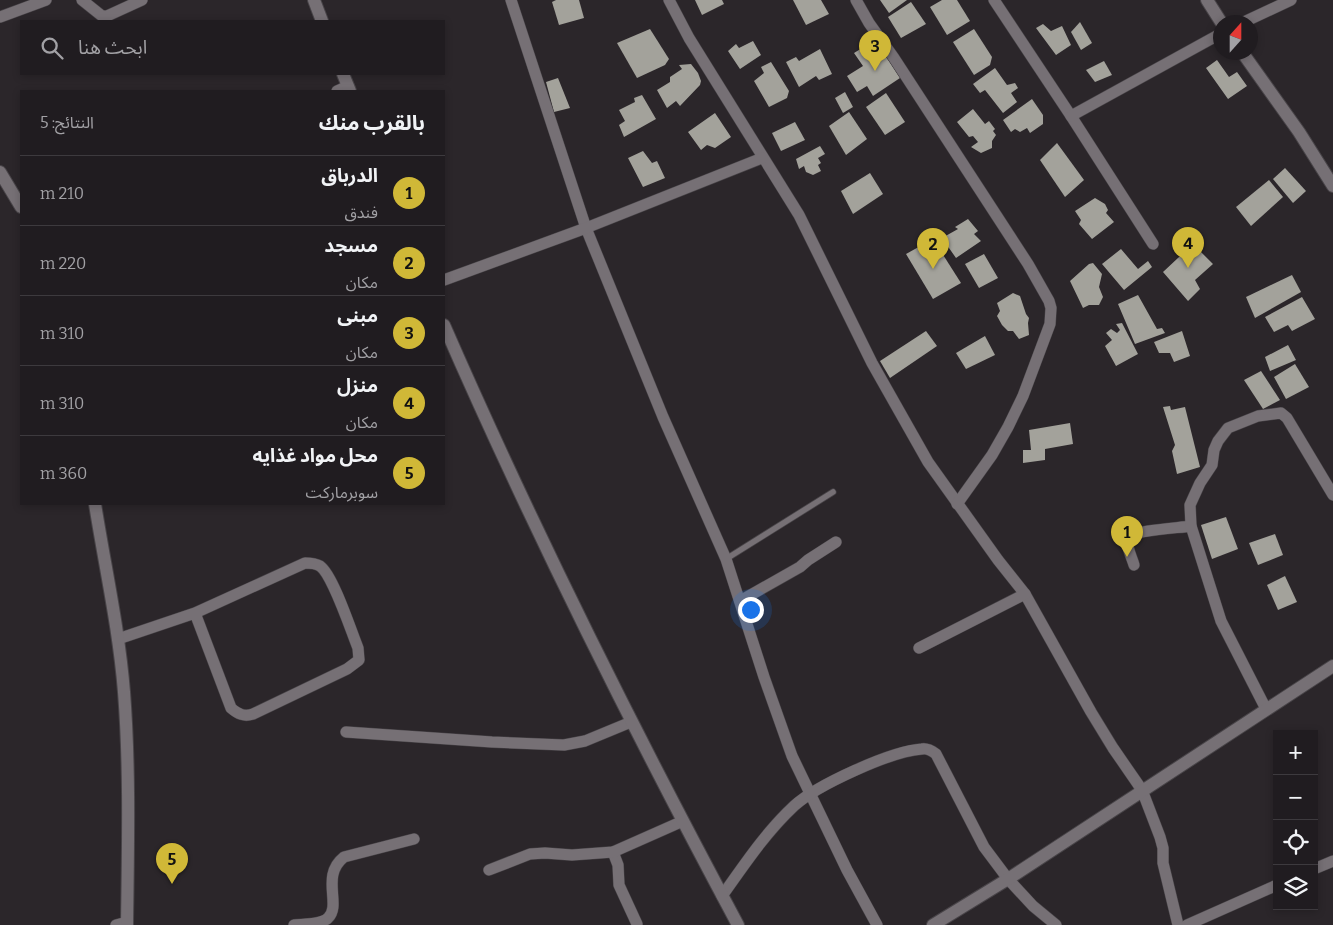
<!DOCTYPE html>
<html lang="ar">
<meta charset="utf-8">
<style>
:root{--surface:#201c20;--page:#2d292d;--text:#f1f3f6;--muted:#a2a1a5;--line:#3d3a3e;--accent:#d0b837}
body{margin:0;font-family:Bitter,"Noto Sans Arabic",serif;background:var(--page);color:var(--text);direction:rtl}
.controls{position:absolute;right:15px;bottom:15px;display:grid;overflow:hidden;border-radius:0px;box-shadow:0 2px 8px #0003}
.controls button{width:45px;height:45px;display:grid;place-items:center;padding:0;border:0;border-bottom:1px solid var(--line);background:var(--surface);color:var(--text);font:25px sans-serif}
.compass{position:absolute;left:1213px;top:15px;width:45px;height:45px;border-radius:50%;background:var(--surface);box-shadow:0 2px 8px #0003;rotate:21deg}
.you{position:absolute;left:750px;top:609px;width:18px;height:18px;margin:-12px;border:4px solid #fff;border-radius:50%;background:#1a73e8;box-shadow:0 0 0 8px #1a73e833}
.badge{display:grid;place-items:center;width:32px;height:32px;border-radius:50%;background:var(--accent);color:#111;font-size:16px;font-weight:700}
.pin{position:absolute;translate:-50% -41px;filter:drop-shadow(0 1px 2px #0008)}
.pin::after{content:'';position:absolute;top:26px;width:18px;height:15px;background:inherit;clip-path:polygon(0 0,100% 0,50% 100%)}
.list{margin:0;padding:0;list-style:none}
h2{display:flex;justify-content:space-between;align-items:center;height:65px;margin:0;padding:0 20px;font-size:21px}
h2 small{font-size:16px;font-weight:400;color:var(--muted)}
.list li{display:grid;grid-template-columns:32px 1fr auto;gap:15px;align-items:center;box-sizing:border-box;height:70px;padding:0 20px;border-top:1px solid var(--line)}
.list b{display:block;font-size:19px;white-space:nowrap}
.list p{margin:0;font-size:16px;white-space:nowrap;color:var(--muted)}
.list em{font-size:16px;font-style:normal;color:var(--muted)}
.icon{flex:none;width:28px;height:28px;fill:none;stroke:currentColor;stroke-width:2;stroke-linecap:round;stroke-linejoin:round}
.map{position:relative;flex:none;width:1333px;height:925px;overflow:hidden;direction:ltr}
.search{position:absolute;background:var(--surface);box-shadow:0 2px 8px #0003;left:20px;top:20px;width:425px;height:55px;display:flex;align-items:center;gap:12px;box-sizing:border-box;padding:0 18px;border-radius:0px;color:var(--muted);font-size:19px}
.panel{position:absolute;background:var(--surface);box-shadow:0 2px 8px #0003;left:20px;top:90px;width:425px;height:415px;border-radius:0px;direction:rtl}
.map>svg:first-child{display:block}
</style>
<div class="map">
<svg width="1333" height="925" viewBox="0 0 1333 925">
<rect width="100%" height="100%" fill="#2b262a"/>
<!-- building -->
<g fill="#a3a29b">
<polygon points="556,0 579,0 584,18 559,25 552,2"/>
<polygon points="695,0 722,0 724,4 702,15"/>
<polygon points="793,0 821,0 829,14 806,25"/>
<polygon points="880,0 907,0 889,13"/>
<polygon points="942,0 957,0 970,21 947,35 930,7"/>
<polygon points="911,2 926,24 901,38 888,17"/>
<polygon points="1080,22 1092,43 1081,50 1071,32"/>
<polygon points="1043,24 1051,31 1062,26 1071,45 1056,55 1036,28"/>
<polygon points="650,29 669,59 665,65 637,78 617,43"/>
<polygon points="974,29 992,57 990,65 974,75 953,42"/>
<polygon points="875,40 900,78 873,96 867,86 857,92 847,76 863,66 854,53"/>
<polygon points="753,41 761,55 740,69 728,51 736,44 739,48"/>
<polygon points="820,49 832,74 819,80 816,76 799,87 786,62 796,57 799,61"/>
<polygon points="1217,60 1229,77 1237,72 1247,86 1228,99 1206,68"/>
<polygon points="1104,61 1112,75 1095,82 1086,70"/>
<polygon points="771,62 789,91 787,98 769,107 754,81 764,73 761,67"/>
<polygon points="691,64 698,73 701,81 700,85 680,106 676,101 667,108 657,90 670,82 670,77 682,69 679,65"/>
<polygon points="995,68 1007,85 1015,83 1018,88 1011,93 1017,102 1003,113 985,90 980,93 973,84"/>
<polygon points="558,78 570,108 554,112 546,82"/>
<polygon points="845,92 853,107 843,113 835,98"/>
<polygon points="886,93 905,122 885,135 866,107"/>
<polygon points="642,95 656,119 624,137 619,125 625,121 619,110 635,102 634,98"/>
<polygon points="1032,99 1043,115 1043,124 1030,133 1027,128 1020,132 1015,129 1011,132 1003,120"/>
<polygon points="973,109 985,124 989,121 995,129 993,131 996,135 992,141 992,148 981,153 971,147 978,142 973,136 969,137 957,122"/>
<polygon points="849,112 867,139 846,155 829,126"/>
<polygon points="715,113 731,137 715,148 707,145 701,150 688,132"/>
<polygon points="795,122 805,140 781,151 772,133"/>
<polygon points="1057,143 1084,180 1065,197 1040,160"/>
<polygon points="820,146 825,154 818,158 821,163 818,165 821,171 813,175 806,172 804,166 799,169 796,159"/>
<polygon points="643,151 652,163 657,161 665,178 643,187 628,158"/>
<polygon points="1285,168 1306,191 1293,203 1273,179"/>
<polygon points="870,173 883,194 853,214 841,191"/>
<polygon points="1269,180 1283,197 1251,226 1236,207"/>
<polygon points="1095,198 1105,204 1108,210 1106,213 1114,222 1092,239 1079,224 1081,220 1075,211"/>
<polygon points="968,219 978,231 974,234 981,241 956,258 942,238 958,229 955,227"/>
<polygon points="933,239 961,283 933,299 906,254"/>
<polygon points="1193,244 1213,264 1195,280 1200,289 1188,301 1163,272"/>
<polygon points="1121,249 1138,269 1148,261 1152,267 1124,290 1102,264"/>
<polygon points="984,254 998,278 979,288 965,264"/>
<polygon points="1093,263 1102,274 1099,287 1103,297 1099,305 1089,305 1083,308 1070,281 1089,264"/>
<polygon points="1292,275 1301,292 1255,318 1246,297"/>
<polygon points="1013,293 1020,296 1026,314 1029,318 1028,323 1029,335 1019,339 1013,331 1008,331 1002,325 997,316 1000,311 997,303"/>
<polygon points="1138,295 1157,329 1162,328 1165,333 1135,344 1118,304"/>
<polygon points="1302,297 1315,319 1292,331 1288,325 1274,332 1265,317"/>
<polygon points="1122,323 1138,354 1116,366 1105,346 1112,340 1106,333 1111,329 1117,333 1120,330 1116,324"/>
<polygon points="926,331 937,346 890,378 880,361"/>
<polygon points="1182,331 1190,356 1174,362 1170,353 1159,353 1154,342"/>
<polygon points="985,336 995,355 966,369 956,353"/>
<polygon points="1288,345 1296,360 1270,371 1265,357"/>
<polygon points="1295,364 1309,387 1286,399 1274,377"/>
<polygon points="1261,371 1280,400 1263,409 1244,380"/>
<polygon points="1170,406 1171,410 1185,407 1200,467 1177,474 1172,451 1175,445 1163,407"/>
<polygon points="1070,423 1073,444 1045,449 1045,460 1023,463 1023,450 1031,450 1029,430"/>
<polygon points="1226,517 1238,549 1212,559 1201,525"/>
<polygon points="1275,534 1283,555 1258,565 1249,543"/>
<polygon points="1285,576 1297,602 1278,610 1267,585"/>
</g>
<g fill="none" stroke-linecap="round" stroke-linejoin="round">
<defs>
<polyline id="service" points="726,559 833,492"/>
<g id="minor">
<polyline points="82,0 102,16 107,16 142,0"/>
<polyline points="511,0 586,228 663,417 726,559 764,677 792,756 847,870 877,925"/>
<polyline points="669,0 689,38 799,215 872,363 928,462 998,560 1025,594 1091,712 1113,748 1142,790 1160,837 1163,848 1163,863 1178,925"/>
<polyline points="856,0 869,23 894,58 1028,264 1049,301 1051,308 1050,324 1023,396 1008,427 992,455 957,504"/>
<polyline points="994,0 1071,116 1153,244"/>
<polyline points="0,17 46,0"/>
<polyline points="1244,22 1291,0"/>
<polyline points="337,91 348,86"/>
<polyline points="1071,116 1220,34"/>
<polyline points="444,280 586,228 762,158"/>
<path d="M1134,565c-2,-8 -9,-19 -5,-27 4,-8 51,-10 62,-12"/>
<polyline points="740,601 800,567 808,560 836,542"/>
<path d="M118,639l77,-26 110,-50c5,0 10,0 15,3 13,9 31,65 38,82l1,12 -12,9 -94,45c-9,3 -15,0 -22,-6l-36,-95"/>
<polyline points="919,648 1025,594"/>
<polyline points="1266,709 1221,621 1191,526 1190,505 1200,483 1212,465 1214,450 1218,441 1228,428 1258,416 1281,413 1287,418 1333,495"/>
<polyline points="346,732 492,742 564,745 585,741 631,722"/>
<polyline points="613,852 618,865 619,885 637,924"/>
<polyline points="1314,869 1333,861"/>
<polyline points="489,870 530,854 545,853 572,855 613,852 683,821"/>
<path d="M722,896c22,-31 44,-64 72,-90 23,-21 97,-55 128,-57 5,-1 10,2 14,5l48,93 24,32 25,27 23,19"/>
<polyline points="116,925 127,922"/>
<path d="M294,925c9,-1 27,0 34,-7 14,-13 -8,-42 16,-61l70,-18"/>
<polyline points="1187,925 1277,885"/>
</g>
<g id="tertiary">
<polyline points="314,0 322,21"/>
<polyline points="1207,0 1221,22"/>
<polyline points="1242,52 1299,132 1333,186"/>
<polyline points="343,74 350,91"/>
<polyline points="0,172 21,207"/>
<path d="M444,325c89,204 189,404 294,600"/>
<path d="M95,504c10,63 24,125 29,188 6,77 4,156 3,233"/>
<polyline points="933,925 1008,879 1333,666"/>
</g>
</defs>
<!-- service casing -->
<use href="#service" stroke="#484448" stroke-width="7"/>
<!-- minor casing -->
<use href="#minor" stroke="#484448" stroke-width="12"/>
<!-- tertiary casing -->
<use href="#tertiary" stroke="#484448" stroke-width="14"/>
<!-- service -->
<use href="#service" stroke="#767075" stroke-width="5.5"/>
<!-- minor -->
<use href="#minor" stroke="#767075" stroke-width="11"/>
<!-- tertiary -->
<use href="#tertiary" stroke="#767075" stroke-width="12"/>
</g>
</svg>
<div class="controls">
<button>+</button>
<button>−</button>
<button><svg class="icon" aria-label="locate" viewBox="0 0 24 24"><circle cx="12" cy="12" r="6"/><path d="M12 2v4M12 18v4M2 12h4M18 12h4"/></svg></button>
<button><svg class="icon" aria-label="layers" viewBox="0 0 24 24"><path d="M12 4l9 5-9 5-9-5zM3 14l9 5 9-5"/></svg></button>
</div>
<svg class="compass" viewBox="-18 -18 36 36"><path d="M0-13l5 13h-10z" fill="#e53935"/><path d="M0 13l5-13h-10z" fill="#a2a1a5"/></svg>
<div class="you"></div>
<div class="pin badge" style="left:1127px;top:557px">1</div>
<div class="pin badge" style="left:933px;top:269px">2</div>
<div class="pin badge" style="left:875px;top:71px">3</div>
<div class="pin badge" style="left:1188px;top:268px">4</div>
<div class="pin badge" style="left:172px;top:884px">5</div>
<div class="search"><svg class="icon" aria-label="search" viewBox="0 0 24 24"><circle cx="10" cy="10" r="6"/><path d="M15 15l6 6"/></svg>ابحث هنا</div>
<section class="panel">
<h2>بالقرب منك<small>النتائج: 5</small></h2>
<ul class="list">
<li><span class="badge">1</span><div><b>الدرباق</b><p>فندق</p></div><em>210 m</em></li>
<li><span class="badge">2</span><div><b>مسجد</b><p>مكان</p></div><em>220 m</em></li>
<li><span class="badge">3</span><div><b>مبنى</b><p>مكان</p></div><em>310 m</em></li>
<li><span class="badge">4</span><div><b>منزل</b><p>مكان</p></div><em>310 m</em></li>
<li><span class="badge">5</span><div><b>محل مواد غذايه</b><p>سوبرماركت</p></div><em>360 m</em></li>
</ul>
</section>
</div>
